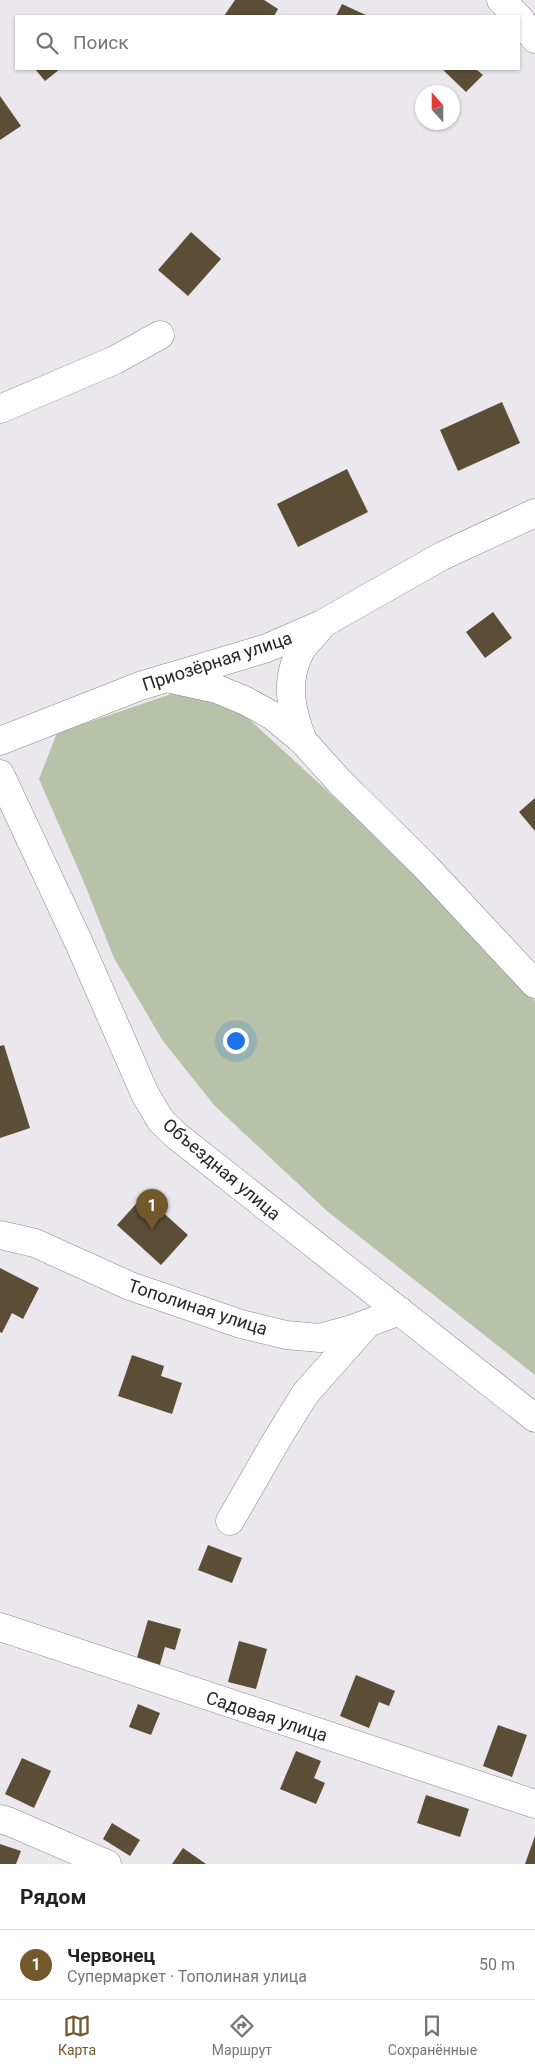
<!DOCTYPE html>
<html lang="ru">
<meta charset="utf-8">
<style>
:root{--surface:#fff;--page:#f6f6f6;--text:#222;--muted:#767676;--line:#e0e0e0;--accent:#72582a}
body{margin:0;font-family:Roboto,sans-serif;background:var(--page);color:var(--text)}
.compass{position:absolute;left:415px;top:85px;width:45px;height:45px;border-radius:50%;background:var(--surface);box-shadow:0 1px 4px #0004;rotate:339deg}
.you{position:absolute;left:235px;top:1040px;width:18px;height:18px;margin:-12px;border:4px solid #fff;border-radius:50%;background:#1a73e8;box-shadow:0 0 0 8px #1a73e833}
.badge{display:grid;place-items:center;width:32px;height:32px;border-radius:50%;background:var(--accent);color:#fff;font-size:16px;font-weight:700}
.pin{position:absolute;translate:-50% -41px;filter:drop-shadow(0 1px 2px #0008)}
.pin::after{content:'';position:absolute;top:26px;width:18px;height:15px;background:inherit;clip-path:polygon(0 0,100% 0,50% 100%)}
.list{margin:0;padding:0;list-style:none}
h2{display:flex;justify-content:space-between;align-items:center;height:65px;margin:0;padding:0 20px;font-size:21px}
h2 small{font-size:16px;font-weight:400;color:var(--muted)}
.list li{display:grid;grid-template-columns:32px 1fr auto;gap:15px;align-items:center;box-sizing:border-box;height:70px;padding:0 20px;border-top:1px solid var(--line)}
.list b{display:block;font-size:19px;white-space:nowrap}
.list p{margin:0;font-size:16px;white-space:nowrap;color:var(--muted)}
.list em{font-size:16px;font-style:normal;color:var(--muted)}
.icon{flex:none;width:28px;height:28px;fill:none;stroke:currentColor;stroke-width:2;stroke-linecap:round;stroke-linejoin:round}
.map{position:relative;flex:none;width:535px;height:1864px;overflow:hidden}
.search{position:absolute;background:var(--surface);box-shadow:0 1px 4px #0004;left:15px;right:15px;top:15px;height:55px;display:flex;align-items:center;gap:12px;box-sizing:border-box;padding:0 18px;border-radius:0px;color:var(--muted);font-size:19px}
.sheet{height:135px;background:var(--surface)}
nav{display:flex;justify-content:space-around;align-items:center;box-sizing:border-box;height:70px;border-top:1px solid var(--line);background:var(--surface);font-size:14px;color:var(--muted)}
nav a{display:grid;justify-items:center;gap:2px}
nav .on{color:var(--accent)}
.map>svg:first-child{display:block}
</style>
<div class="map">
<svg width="535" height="1864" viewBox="0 0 535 1864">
<rect width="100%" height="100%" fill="#eae8ed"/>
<!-- green -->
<polygon fill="#b8c2a8" points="183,690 239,710 395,853 535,1001 535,1375 327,1211 214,1105 163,1041 114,958 83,880 39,779 57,733"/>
<!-- building -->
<g fill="#5b4d36">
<polygon points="235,0 264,0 278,9 274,16 224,16"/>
<polygon points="342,4 368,16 336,16"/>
<polygon points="35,69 60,69 45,81"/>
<polygon points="442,69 476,69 483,75 466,92"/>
<polygon points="0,96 21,126 0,140"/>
<polygon points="191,232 221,259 188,296 158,270"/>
<polygon points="502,402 520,443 458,471 440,430"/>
<polygon points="347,469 368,512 298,547 277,504"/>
<polygon points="493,612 512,638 485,658 466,632"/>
<polygon points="535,798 535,831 519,812"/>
<polygon points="4,1045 30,1128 0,1138 0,1046"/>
<polygon points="136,1204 150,1217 158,1208 188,1235 161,1265 117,1225"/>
<polygon points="0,1268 39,1288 23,1319 12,1313 2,1333 0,1332"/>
<polygon points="132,1355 164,1366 161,1376 182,1383 172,1414 118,1396"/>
<polygon points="208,1545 242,1558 232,1583 198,1570"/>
<polygon points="148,1620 181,1629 175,1650 165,1647 159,1668 136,1661"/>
<polygon points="239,1641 267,1649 256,1689 228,1682"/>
<polygon points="356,1675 395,1691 389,1706 379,1702 369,1728 340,1716"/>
<polygon points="138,1704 160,1713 151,1735 129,1727"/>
<polygon points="498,1725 527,1735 512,1777 483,1766"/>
<polygon points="296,1751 321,1761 314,1778 325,1783 316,1804 280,1789"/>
<polygon points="22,1758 51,1771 34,1808 5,1794"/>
<polygon points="426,1795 469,1809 460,1837 417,1823"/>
<polygon points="112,1823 140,1840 130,1856 103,1839"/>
<polygon points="535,1836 535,1864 525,1864"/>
<polygon points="0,1844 21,1851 16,1864 0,1864"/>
<polygon points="183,1848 206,1864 172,1864"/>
</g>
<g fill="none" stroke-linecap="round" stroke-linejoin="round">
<defs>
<g id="minor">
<polyline points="501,0 517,16"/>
<polyline points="519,18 535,39"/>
<polyline points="0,409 115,360 160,335"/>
<polyline points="167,678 217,689 246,701 273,716 303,741 339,781 425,866 535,984"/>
<polyline points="0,741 140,686 267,648 322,624 442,556 535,513"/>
<path d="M303,741c-12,-31 -19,-60 -2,-91 5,-8 14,-16 20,-24"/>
<polyline points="0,774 79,943 145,1094 161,1121 178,1137 535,1418"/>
<polyline points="0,1235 35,1243 130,1286 241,1324 286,1335 320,1338 352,1329 400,1311"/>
<polyline points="230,1521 276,1441 305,1394 367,1324"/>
<polyline points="0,1627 535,1804"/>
<polyline points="0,1819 10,1822 107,1864"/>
</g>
</defs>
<!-- minor casing -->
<use href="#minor" stroke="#89878b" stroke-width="29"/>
<!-- minor -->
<use href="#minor" stroke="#fff" stroke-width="28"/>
</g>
<g text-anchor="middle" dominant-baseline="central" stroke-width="5" stroke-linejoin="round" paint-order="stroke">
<!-- street labels -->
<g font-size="18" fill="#282729" stroke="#fff">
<text transform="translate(217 661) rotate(-18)">Приозёрная улица</text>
<text transform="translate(222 1169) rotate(40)">Объездная улица</text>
<text transform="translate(198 1307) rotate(18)">Тополиная улица</text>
<text transform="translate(267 1716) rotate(18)">Садовая улица</text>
</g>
</g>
</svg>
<svg class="compass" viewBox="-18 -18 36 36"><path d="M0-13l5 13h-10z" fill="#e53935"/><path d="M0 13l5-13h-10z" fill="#767676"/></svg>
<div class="you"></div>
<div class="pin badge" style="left:152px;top:1230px">1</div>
<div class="search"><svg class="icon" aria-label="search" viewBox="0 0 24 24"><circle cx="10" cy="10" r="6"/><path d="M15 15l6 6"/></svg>Поиск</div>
</div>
<section class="sheet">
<h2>Рядом<small></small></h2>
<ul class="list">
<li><span class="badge">1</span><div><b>Червонец</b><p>Супермаркет · Тополиная улица</p></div><em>50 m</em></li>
</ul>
</section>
<nav>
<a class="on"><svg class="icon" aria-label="map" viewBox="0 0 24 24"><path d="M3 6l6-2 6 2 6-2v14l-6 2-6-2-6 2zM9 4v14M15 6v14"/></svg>Карта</a>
<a><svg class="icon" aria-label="directions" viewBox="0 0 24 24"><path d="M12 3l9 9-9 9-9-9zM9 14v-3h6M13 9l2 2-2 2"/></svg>Маршрут</a>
<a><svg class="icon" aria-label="saved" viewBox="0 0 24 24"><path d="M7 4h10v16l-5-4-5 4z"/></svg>Сохранённые</a>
</nav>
